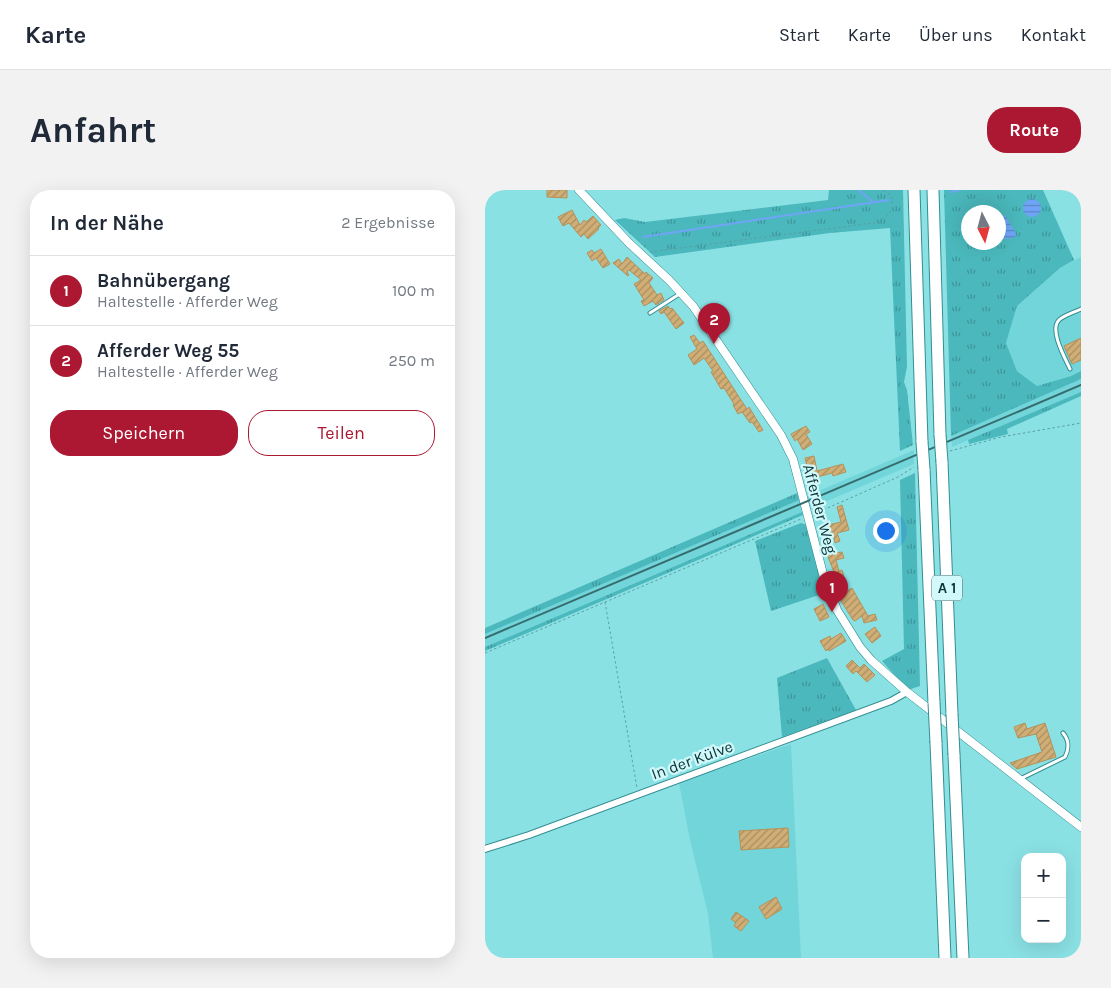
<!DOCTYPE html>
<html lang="de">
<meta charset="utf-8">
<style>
:root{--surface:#fff;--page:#f2f2f3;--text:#1f2937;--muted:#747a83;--line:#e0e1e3;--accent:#ac1732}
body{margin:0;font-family:Karla,sans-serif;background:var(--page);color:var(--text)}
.controls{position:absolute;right:15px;bottom:15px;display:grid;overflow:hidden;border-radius:10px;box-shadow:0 5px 20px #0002}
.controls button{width:45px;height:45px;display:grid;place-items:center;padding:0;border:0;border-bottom:1px solid var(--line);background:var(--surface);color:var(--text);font:25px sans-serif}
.compass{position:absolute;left:476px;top:15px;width:45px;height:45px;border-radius:50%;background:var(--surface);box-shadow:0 5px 20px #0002;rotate:174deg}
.you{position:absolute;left:400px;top:340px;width:18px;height:18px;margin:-12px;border:4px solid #fff;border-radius:50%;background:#1a73e8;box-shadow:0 0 0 8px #1a73e833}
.badge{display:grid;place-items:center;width:32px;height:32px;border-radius:50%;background:var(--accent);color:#fff;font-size:16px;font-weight:700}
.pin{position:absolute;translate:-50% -41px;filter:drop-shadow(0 1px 2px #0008)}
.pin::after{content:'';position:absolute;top:26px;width:18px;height:15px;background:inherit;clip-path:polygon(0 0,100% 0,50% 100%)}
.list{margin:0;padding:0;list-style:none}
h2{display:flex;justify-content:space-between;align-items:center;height:65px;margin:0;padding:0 20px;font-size:21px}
h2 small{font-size:16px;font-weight:400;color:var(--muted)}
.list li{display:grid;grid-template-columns:32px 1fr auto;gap:15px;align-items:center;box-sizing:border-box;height:70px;padding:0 20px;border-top:1px solid var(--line)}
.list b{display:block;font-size:19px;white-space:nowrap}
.list p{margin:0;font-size:16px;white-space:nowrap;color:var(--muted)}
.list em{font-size:16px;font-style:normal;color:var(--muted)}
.actions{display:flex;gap:10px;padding:15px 20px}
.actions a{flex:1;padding:11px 0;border:1px solid var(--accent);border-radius:20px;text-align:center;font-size:18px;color:var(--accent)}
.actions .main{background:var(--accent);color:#fff}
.map{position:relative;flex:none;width:596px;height:768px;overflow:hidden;border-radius:20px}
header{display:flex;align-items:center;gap:30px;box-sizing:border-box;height:70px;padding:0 25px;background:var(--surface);border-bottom:1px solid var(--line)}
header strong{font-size:24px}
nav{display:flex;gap:28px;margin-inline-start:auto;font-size:18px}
.intro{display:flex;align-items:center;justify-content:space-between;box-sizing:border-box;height:120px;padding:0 30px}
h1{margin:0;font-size:35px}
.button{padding:12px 22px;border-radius:20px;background:var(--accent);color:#fff;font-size:18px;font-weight:700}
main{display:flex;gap:30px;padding:0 30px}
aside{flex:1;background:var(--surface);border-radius:20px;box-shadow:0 5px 20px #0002}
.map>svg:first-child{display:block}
</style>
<header>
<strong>Karte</strong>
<nav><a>Start</a><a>Karte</a><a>Über uns</a><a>Kontakt</a></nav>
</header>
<div class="intro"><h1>Anfahrt</h1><a class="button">Route</a></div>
<main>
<aside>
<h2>In der Nähe<small>2 Ergebnisse</small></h2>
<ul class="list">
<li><span class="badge">1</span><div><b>Bahnübergang</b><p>Haltestelle · Afferder Weg</p></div><em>100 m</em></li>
<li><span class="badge">2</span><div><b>Afferder Weg 55</b><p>Haltestelle · Afferder Weg</p></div><em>250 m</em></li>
</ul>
<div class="actions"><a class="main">Speichern</a><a>Teilen</a></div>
</aside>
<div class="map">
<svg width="596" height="768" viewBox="0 0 596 768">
<defs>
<pattern id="grass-tufts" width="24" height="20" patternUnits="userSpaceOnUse" patternTransform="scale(1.25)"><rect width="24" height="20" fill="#4ab8bc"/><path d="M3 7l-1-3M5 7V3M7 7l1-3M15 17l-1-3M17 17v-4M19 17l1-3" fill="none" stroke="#3c969a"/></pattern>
<pattern id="water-rules" width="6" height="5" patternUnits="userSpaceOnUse" patternTransform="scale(1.25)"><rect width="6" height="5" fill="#70a4f6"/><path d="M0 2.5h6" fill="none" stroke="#5a86c8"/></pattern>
<pattern id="building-hatch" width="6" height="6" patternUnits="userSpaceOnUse" patternTransform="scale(1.25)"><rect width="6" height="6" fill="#d1ae75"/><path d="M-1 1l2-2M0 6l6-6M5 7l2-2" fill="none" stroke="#a88e61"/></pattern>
</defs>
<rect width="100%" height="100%" fill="#8ae1e4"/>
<!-- built -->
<g fill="#72d5da">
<polygon points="596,67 596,181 586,186 552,196 532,181 521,153 532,116 575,78"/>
<polygon points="596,189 596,202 467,257 466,246"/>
<polygon points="429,260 429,274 0,457 0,444"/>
<polygon points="306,554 316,768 228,768 223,724 205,650 194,593"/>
</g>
<!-- grass -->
<g fill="url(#grass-tufts)" fill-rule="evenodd">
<polygon points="344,0 418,0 422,177 419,192 422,200 428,255 415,261 405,38 345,43 170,67 130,30 139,28 160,32 343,10"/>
<path d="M459,0h99l31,70 -14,8 -43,38 -11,37 11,28 20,15 34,-10 10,-5v8l-130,57zM483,22h31v30h-31z"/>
<polygon points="596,202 596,206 522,239 523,244 484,254 483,250"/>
<polygon points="430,283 435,496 423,500 397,471 419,459 415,290"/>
<polygon points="312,303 314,310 0,444 0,438"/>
<polygon points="317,322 318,325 0,461 0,457"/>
<polygon points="316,333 322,335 340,403 286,421 270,351"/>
<polygon points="342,468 371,520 297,547 292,488"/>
</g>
<!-- water -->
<g fill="url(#water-rules)">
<circle cx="547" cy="18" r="9"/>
<polygon points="519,25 523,30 531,44 529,48 519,49 514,41 514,28"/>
</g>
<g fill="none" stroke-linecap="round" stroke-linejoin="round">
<!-- stream -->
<g stroke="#70a4f6" stroke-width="2">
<polyline points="373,0 387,11"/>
<polyline points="466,2 474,0"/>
<polyline points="158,47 404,10"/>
</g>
</g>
<!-- building -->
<g fill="url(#building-hatch)" stroke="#b3925a">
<polygon points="62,0 82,0 82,8 62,7"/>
<polygon points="87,20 95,35 99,30 101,32 108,26 116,35 113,38 114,39 103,49 99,44 96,47 84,33 78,36 73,27"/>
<polygon points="116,59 125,74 118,78 111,68 107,71 102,63 107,60 109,63"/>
<polygon points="142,67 160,84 161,82 168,88 164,93 172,105 176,103 179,110 171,115 168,111 159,116 156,111 159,110 149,94 156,90 144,80 142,82 144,85 143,86 128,73 134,69 137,74"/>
<polygon points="183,116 185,119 187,118 199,133 191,139 179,122 176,124 174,121"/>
<polygon points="209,145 215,153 218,151 256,210 262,219 264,217 278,240 274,242 267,232 265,233 257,222 253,224 248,215 249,214 239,198 236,199 226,182 228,181 219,168 209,175 203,165 212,159 205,147"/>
<polygon points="596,148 596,170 587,174 579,156"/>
<polygon points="321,236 325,242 321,244 327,254 318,260 312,249 310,251 306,244"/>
<polygon points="329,266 332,281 358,274 361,282 348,286 347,283 325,289 320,268"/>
<polygon points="357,315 364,340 352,343 355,351 350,353 348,344 338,347 335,337 356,332 352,317"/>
<polygon points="349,360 350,363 357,362 359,368 351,370 354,381 357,380 361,393 350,397 346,383 349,382 341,362"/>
<polygon points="367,398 383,426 390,424 392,430 379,433 377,426 370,431 368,430 353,406"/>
<polygon points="338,414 344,427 335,431 329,419"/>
<polygon points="390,437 396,446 387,453 380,444"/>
<polygon points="356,443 361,451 344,461 343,459 341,461 335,451 345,446 346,449"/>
<polygon points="367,470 375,478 379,474 390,485 382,492 371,481 368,484 361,476"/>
<polygon points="540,533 542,539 560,533 571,567 532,579 525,573 557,562 551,544 533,548 529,537"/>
<polygon points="303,638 304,657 256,660 254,641"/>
<polygon points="291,707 297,719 281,729 274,717"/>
<polygon points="251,722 264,731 256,741 249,736 251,733 246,729"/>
</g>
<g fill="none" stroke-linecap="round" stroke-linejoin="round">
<defs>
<g id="service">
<polyline points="165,123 196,103"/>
<path d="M585,179c-5,-11 -21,-39 -11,-49 5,-5 16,-8 22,-11"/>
<path d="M535,589l45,-22c4,-8 4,-17 -2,-24"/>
</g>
<polyline id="minor" points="0,659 44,645 406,511 422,502"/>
<polyline id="tertiary" points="94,0 144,53 184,90 208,116 296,245 308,269 338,384 352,420 375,457 386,470 422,502 596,637"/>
<g id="motorway">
<polyline points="429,0 437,252"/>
<polyline points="448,0 455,245"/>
<polyline points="457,272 467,524"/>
<polyline points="439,279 449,513"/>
<polyline points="451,553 460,768"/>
<polyline points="469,565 478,768"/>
</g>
</defs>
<!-- service casing -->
<use href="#service" stroke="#338e92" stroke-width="5"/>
<!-- minor casing -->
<use href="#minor" stroke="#338e92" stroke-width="8"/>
<!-- tertiary casing -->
<use href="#tertiary" stroke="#338e92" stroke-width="9"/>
<!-- motorway casing -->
<use href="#motorway" stroke="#338e92" stroke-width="13"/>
<!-- path -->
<g stroke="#5b9fa2" stroke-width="1" stroke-dasharray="2.5 2.5" stroke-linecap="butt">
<path d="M165,62l230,-30c11,-9 15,-12 11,-27l-9,-5"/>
<polyline points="465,261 516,247 596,233"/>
<polyline points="329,324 413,287 429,277"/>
<polyline points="120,412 152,598"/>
<polyline points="0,463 316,329"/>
</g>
<!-- service -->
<use href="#service" stroke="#fff" stroke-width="3"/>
<!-- minor -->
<use href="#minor" stroke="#fff" stroke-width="6"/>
<!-- tertiary -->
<use href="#tertiary" stroke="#fff" stroke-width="8"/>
<!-- motorway -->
<use href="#motorway" stroke="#fff" stroke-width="11"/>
<!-- rail -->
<polyline stroke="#366c6e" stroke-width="2" points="0,448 596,195"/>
<defs>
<g id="motorway-bridge">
<polyline points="455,245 457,272"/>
<polyline points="437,252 439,279"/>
<polyline points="449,513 451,553"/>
<polyline points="467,524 469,565"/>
</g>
</defs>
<!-- motorway-bridge casing -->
<use href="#motorway-bridge" stroke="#338e92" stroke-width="13" stroke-linecap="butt"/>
<!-- motorway-bridge -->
<use href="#motorway-bridge" stroke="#fff" stroke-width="11"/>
</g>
<g text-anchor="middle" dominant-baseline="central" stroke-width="4.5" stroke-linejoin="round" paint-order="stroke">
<!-- shield labels -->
<rect fill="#d1f9fb" stroke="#486e70" stroke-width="1" x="447" y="385.5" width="30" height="25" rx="4"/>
<g font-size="15" font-weight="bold" fill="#0d3335">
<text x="462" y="398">A 1</text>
</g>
<!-- street labels -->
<g font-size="16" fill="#0d3335" stroke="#d1f9fb">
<text transform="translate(335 319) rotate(75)">Afferder Weg</text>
<text transform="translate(207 570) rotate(-20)">In der Külve</text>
</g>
</g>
</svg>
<div class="controls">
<button>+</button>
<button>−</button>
</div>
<svg class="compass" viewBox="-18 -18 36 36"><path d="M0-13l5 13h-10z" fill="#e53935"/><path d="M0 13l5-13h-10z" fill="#747a83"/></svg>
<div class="you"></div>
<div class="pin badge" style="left:347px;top:422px">1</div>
<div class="pin badge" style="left:229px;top:154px">2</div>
</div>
</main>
